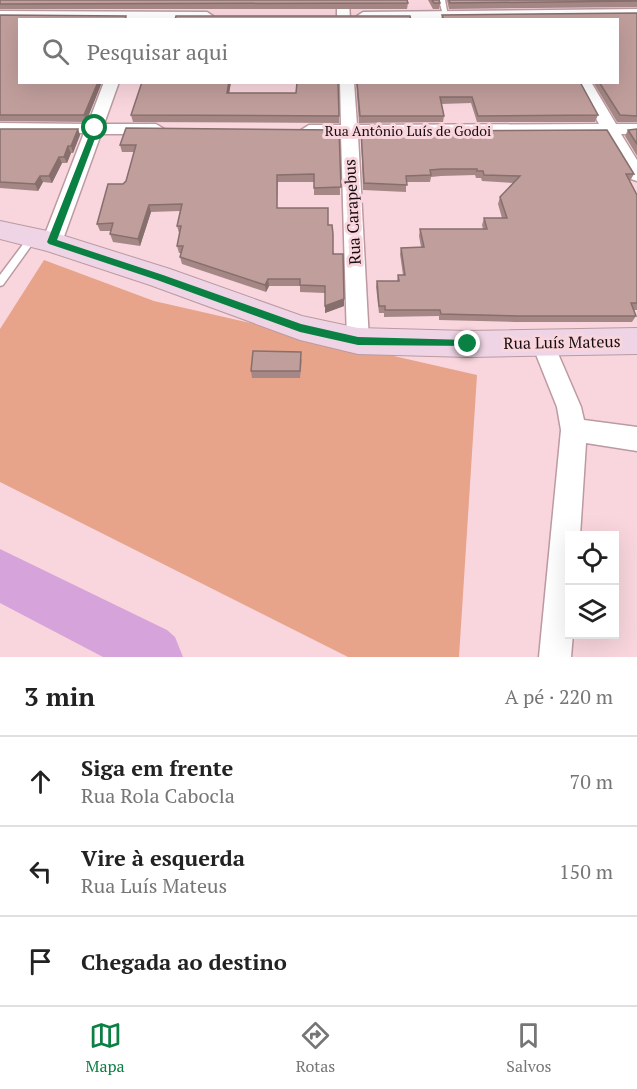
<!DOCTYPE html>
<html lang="pt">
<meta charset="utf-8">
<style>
:root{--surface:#fff;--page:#f2f2f2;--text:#222;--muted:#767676;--line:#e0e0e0;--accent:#0b8043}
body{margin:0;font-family:"PT Serif",serif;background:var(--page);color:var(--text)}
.controls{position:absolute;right:18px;bottom:18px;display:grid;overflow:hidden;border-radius:0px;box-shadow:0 6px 24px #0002}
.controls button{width:54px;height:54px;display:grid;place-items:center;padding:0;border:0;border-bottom:2px solid var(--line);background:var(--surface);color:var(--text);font:30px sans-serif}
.stop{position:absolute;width:18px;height:18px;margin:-14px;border:4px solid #0b8043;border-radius:50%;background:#fff}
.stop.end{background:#0b8043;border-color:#fff;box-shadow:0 2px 6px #0008}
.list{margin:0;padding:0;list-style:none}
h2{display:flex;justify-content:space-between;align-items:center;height:78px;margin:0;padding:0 24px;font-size:26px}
h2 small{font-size:20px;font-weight:400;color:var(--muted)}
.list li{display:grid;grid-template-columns:39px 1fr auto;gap:18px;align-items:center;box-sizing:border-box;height:90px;padding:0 24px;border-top:2px solid var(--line)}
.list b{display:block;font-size:22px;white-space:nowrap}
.list p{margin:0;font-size:20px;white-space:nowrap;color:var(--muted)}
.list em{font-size:20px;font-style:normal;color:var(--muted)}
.icon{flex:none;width:33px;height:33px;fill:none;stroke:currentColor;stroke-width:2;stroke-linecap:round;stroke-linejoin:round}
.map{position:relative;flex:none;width:637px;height:657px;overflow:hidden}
.search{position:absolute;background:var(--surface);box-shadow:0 6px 24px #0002;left:18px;right:18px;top:18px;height:66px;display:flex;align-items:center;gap:15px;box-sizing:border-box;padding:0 21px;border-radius:0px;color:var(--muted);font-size:22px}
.sheet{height:348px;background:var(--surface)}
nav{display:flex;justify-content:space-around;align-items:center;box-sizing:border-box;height:84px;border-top:2px solid var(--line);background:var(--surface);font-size:16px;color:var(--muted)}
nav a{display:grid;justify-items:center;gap:3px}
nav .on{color:var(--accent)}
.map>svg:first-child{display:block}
</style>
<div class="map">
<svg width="637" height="657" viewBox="0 0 637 657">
<rect width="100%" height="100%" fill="#f9d6dd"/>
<!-- green -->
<polygon fill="#e7a48b" points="44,260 154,301 477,375 459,657 348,657 0,482 0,329"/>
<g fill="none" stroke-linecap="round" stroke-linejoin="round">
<!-- river -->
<polygon fill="#d6a3da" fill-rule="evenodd" points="0,549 167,630 175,637 183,657 103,657 0,603"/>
<defs>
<g id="lane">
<polygon points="439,0 445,0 448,16 443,15"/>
<polygon points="33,234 38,237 36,239 3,285 0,286 0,275 30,235"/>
</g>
<g id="street">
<polygon points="337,0 349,0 350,20 337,20"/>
<polygon points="637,9 637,17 362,20 357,16 363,12"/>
<polygon points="0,11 207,12 213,16 208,20 0,19"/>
<polygon points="104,82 119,82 104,124 156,124 164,129 156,134 101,134 62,242 59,247 52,249 45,247 42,242 84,133 0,133 0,123 88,124"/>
<polygon points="340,82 354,82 357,125 599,124 576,82 591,82 616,124 637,124 637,134 621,134 637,160 637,181 631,179 605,134 358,135 369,341 366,347 358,350 350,347 347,341 341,135 309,135 301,130 309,125 341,125"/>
<polygon points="542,333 550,335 553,342 581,407 584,420 637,427 637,451 586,443 580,536 570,536 570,634 573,634 571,657 539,657 561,430 557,407 531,342 534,335"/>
</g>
<polygon id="secondary" points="0,221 52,232 170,269 302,316 358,328 468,331 637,328 637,354 468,357 358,354 300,340 150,285 47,251 0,239"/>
</defs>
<!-- lane casing -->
<use href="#lane" stroke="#bb9aa1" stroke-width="3"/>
<!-- street casing -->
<use href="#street" stroke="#bb9aa1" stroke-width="3"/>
<!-- secondary casing -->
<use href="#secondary" stroke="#bb9aa1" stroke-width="2"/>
<!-- lane -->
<use href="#lane" fill="#fff" fill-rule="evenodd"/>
<!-- street -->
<use href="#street" fill="#fff" fill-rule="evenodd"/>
<!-- secondary -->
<use href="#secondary" fill="#eed4e4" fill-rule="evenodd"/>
</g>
<!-- wall -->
<g fill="#a58886">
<polygon points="0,0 408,3 407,9 0,9"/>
<polygon points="428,0 439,0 440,3 439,9 433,9"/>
<polygon points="447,0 637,0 637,7 449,9"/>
<polygon points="637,13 637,122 617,122 593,82 618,82 618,20 441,20 442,15"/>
<polygon points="0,15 126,16 127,20 20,20 20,82 102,82 86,122 0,121"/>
<polygon points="142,82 231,82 229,93 339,116 339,123 133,122 131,115"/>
<polygon points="356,82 580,82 598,115 595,122 477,122 471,103 441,104 444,116 443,122 359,123"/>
<polygon points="0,129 78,129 80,135 73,153 71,153 67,163 62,163 52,183 43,182 38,191 0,188"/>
<polygon points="637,129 637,156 625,136 628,130"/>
<polygon points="339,130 340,195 314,195 314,182 278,182 277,208 328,225 344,306 325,313 325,293 300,292 300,286 269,286 266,292 182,264 180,257 181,253 179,253 177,246 180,233 179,233 177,226 180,211 151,212 140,246 113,242 110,234 111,231 100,231 97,224 126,181 134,152 122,152 120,145"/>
<polygon points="361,131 634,174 630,181 637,195 637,310 634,310 636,316 632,322 515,322 439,320 439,316 384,317 384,313 379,313 376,287 377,281 397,281 398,275 403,275 400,254 401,248 421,247 419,236 420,229 483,229 482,225 484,218 502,218 498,204 500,197 514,183 482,181 481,178 476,178 475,175 441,176 431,177 430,182 406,182 406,192 363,190"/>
<polygon points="302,359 300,378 252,378 251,371"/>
</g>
<!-- shaded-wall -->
<g fill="#866f6d">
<polygon points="98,82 102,82 86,122 84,115"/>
<polygon points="229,82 231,82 228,100 227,93"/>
<polygon points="78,129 80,135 73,153 71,146"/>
<polygon points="68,146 71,153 67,163 64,157"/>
<polygon points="59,157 62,163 52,183 49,176"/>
<polygon points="40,176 43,182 38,191 35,184"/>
<polygon points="149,205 151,212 140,246 138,239"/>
<polygon points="268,279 269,286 266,292 265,285"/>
<polygon points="344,299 344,306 325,313 325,306"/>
</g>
<!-- building -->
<g fill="#c09e9c" stroke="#866f6d" stroke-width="1.5">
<polygon points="0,0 407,0 408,3 0,4"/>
<polygon points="432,0 439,0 440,3 434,3"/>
<polygon points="449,0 637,0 637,1 450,3"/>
<polygon points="637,13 637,116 620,115 599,82 618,82 618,20 444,20 442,15"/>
<polygon points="0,15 126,16 125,20 20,20 20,82 98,82 84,115 0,115"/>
<polygon points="176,16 410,16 411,20 175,20"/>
<polygon points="142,82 229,82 227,93 296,93 297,82 338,82 339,116 131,115"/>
<polygon points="357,82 580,82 598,115 478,116 472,97 440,97 444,116 360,116"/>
<polygon points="126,128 339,130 341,187 314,188 314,174 277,175 277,208 328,208 328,225 332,225 333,234 333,254 343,254 344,299 325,306 325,286 300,285 300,279 268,279 265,285 180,257 183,246 177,246 181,226 177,226 182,204 149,205 138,239 110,234 113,223 97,224 108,184 123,184 126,181 136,145 120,145"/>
<polygon points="0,129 78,129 71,146 68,146 64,157 59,157 49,176 40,176 35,184 0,182"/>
<polygon points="637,129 637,144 628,130"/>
<polygon points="607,130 634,174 626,174 637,195 637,303 631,303 636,316 518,316 441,314 440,310 385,310 385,306 379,306 377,281 399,281 398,275 405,275 401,248 424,247 420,229 487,229 484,218 507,218 500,197 520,176 484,175 483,171 477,171 477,169 442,169 430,170 431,175 406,176 407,185 364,183 361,131"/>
<polygon points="253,351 301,352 300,371 251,371"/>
</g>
<!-- route -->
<polygon fill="#0b8043" points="95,126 99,128 57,240 163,275 301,324 358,337 468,340 473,344 472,346 358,345 300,332 157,280 49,244 47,242 92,128"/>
<g text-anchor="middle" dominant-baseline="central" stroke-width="6" stroke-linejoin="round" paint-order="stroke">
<!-- far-street labels -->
<g font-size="14" fill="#180d10" stroke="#f9d6dd">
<text x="408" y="130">Rua Antônio Luís de Godoi</text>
</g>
<!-- street labels -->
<g font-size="16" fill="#180d10" stroke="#f9d6dd">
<text transform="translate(352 212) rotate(-93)">Rua Carapebus</text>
<text transform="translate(562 342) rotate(-1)">Rua Luís Mateus</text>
</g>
</g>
</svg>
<div class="controls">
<button><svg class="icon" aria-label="locate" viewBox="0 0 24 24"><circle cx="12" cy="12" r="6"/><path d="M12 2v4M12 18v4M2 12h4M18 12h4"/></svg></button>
<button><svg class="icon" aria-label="layers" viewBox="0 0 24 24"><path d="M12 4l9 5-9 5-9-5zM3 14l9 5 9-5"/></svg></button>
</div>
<div class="stop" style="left:95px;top:128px"></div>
<div class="stop end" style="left:468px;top:344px"></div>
<div class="search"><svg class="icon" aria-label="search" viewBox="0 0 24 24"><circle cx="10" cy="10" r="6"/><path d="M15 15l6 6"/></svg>Pesquisar aqui</div>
</div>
<section class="sheet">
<h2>3 min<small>A pé · 220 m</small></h2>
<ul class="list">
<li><svg class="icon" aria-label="ahead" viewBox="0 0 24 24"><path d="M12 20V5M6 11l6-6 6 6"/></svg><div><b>Siga em frente</b><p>Rua Rola Cabocla</p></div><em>70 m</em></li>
<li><svg class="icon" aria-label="left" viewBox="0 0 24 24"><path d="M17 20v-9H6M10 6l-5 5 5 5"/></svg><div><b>Vire à esquerda</b><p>Rua Luís Mateus</p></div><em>150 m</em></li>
<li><svg class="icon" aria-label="arrive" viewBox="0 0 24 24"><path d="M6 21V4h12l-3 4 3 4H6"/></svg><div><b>Chegada ao destino</b></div></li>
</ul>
</section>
<nav>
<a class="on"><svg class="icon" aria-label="map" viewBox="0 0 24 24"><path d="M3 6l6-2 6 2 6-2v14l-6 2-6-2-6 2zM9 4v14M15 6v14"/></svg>Mapa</a>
<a><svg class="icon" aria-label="directions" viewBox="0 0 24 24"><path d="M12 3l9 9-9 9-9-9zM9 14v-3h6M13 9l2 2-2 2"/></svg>Rotas</a>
<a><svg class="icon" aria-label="saved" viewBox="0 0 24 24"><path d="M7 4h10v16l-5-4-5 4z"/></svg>Salvos</a>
</nav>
